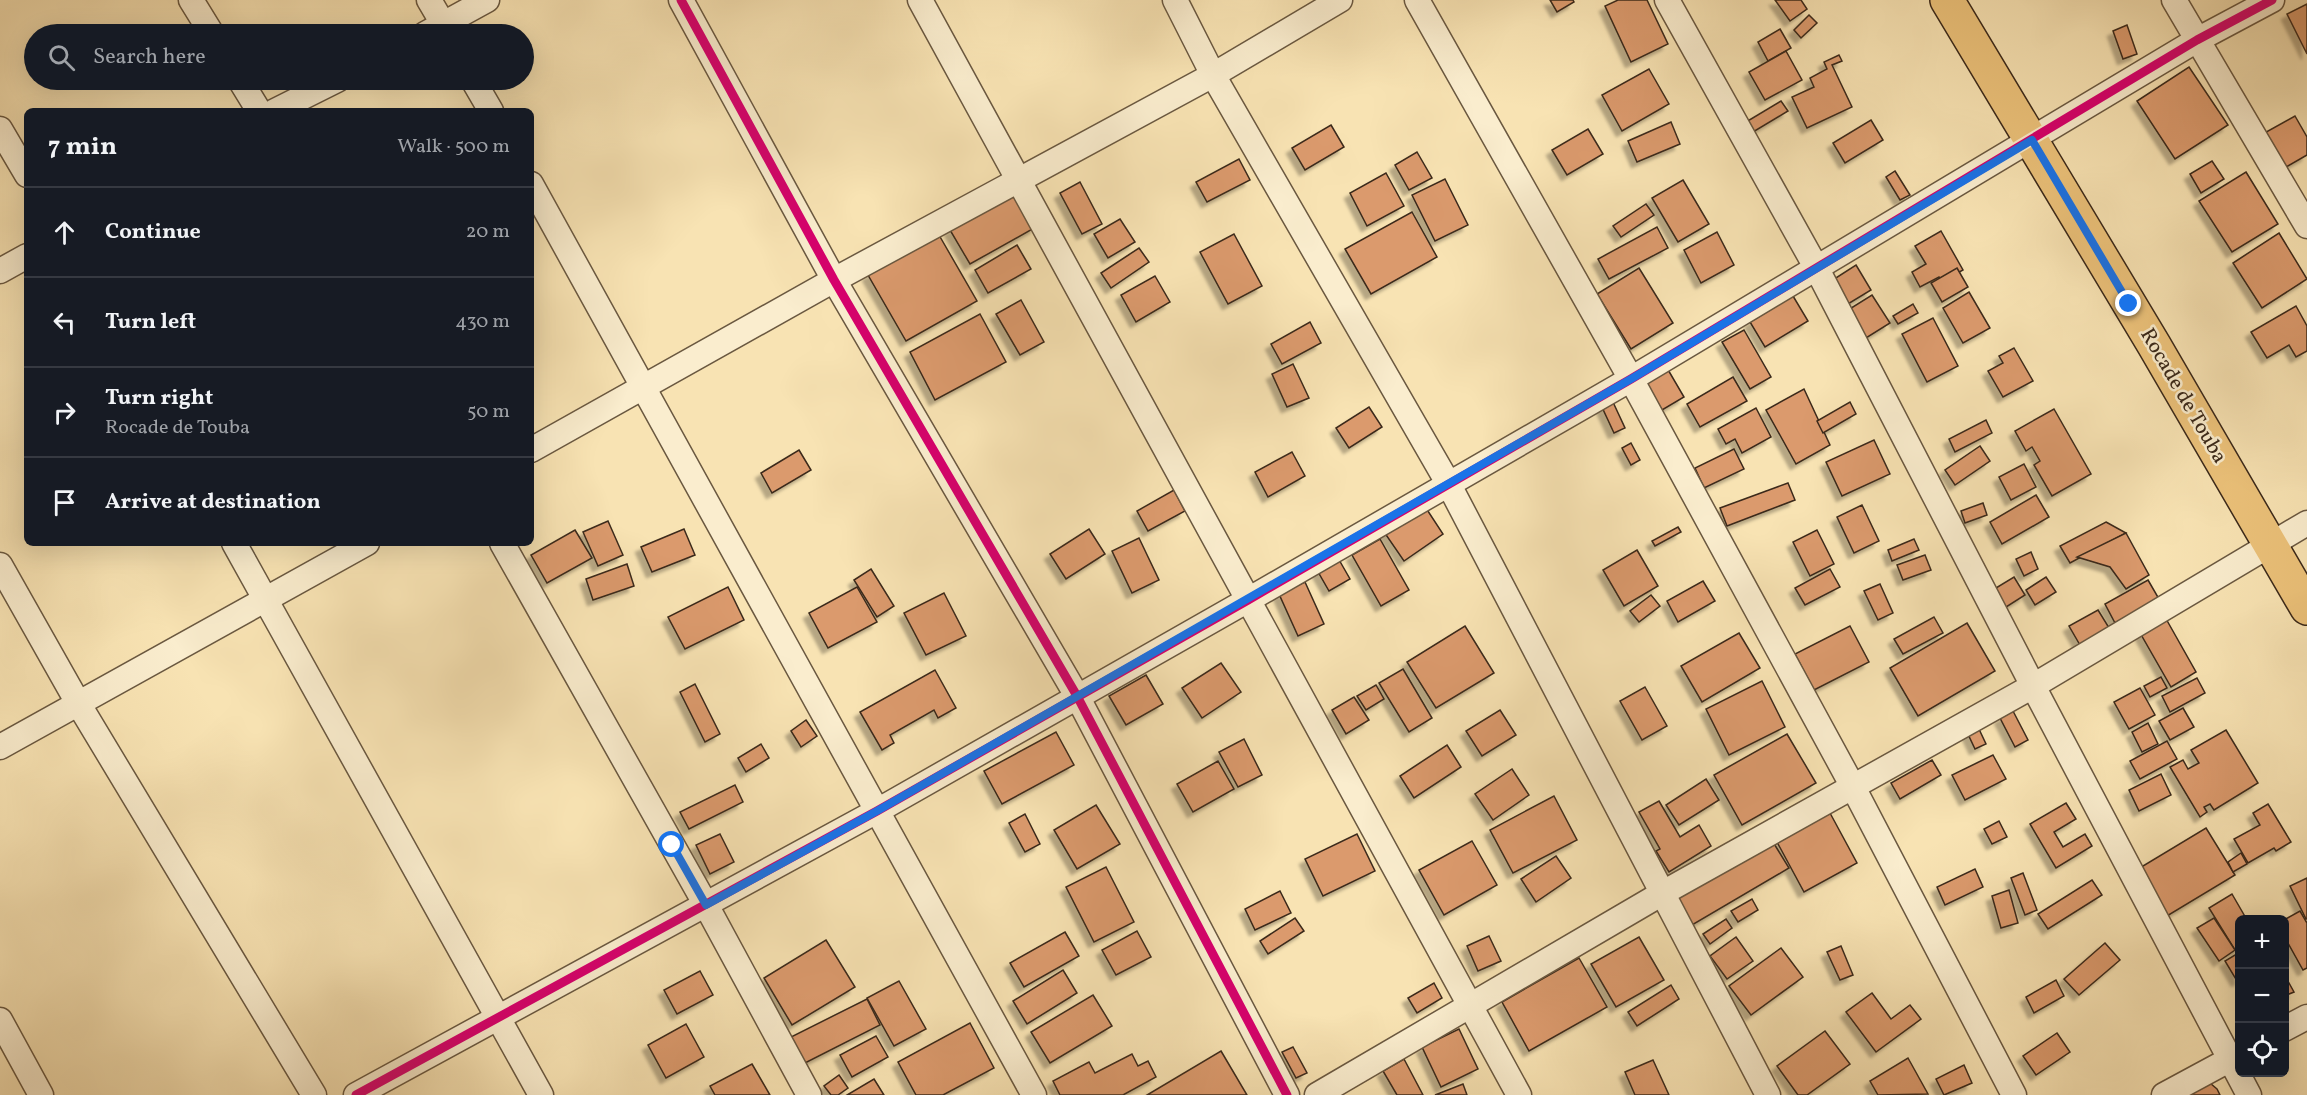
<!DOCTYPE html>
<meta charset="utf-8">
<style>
:root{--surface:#171b24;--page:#20242c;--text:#f1f3f6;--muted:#9ea1a6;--line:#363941}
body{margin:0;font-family:Vollkorn,serif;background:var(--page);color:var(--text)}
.controls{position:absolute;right:18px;bottom:18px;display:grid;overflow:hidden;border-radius:9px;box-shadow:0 6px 24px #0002}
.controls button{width:54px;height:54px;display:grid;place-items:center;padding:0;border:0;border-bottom:2px solid var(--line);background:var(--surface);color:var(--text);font:30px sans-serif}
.stop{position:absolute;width:18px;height:18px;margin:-14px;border:4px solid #1a73e8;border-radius:50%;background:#fff}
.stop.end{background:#1a73e8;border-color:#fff;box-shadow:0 2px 6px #0008}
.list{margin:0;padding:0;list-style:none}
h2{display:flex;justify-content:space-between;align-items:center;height:78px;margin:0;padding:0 24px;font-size:26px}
h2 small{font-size:20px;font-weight:400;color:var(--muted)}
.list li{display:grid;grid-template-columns:39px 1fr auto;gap:18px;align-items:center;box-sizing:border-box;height:90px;padding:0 24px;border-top:2px solid var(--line)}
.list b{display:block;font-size:22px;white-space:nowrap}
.list p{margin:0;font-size:20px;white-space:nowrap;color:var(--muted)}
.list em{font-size:20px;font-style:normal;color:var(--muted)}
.icon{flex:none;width:33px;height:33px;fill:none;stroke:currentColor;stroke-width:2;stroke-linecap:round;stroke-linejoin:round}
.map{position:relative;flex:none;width:2307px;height:1095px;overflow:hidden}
.search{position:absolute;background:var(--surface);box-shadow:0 6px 24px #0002;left:24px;top:24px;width:510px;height:66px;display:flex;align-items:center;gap:15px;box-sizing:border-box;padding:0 21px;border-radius:33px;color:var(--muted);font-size:22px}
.panel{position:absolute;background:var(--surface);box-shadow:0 6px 24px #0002;left:24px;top:108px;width:510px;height:438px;border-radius:9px}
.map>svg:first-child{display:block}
</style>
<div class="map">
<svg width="2307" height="1095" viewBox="0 0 2307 1095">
<defs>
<filter id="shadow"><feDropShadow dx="-5.5" dy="5.5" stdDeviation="1.5" flood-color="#0004"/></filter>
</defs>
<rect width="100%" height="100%" fill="#f8e3b3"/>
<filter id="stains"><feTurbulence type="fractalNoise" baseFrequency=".00333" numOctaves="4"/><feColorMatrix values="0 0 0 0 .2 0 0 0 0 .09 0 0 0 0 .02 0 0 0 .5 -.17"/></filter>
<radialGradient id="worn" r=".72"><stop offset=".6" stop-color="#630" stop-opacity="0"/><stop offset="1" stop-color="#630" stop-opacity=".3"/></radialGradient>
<!-- building -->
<g fill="#db9a6d" stroke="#3b291a" stroke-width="1.5" filter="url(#shadow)">
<polygon points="1550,0 1573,0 1574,2 1557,12"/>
<polygon points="1618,0 1647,0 1668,44 1631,62 1605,6"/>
<polygon points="1775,0 1801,0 1807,9 1790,21"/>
<polygon points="2307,4 2307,54 2287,14"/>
<polygon points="1809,15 1817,23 1801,38 1794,30"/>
<polygon points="2127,25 2137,54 2123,59 2113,31"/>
<polygon points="1780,29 1791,48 1768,61 1758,42"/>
<polygon points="1786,51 1802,80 1765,100 1749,72"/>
<polygon points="1839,55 1842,61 1832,65 1852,107 1807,128 1792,97 1814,87 1810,78 1827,69 1824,62"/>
<polygon points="2189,67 2228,125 2175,159 2137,101"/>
<polygon points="1649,69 1669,104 1622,131 1602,95"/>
<polygon points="1781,101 1788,111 1753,132 1746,122"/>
<polygon points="2295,116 2307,137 2307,155 2279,171 2259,136"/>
<polygon points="1871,120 1883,140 1845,163 1833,143"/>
<polygon points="1671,122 1680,144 1637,162 1628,141"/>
<polygon points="1331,125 1344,147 1305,170 1292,148"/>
<polygon points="1588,129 1603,154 1567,175 1552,150"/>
<polygon points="1417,152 1432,178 1409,190 1395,165"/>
<polygon points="1239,159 1250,180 1207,202 1196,182"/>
<polygon points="2212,161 2224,179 2201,193 2190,174"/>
<polygon points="1895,171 1910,195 1900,200 1886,177"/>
<polygon points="2246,172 2278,224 2232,252 2199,201"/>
<polygon points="1386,173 1404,206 1367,226 1350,193"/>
<polygon points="1445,179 1468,225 1435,241 1412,195"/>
<polygon points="1683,180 1709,224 1678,242 1652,198"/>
<polygon points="1080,182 1102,224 1082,234 1060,193"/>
<polygon points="1016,193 1036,227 970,264 950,230"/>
<polygon points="1646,204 1654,215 1621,237 1613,226"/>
<polygon points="1412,212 1437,257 1371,294 1345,249"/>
<polygon points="1120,219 1135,242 1108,258 1094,234"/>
<polygon points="1657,227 1668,248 1609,279 1598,259"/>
<polygon points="1941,231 1963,270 1942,282 1939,277 1920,287 1912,272 1926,264 1915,246"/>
<polygon points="1717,232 1734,265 1701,283 1684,250"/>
<polygon points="2279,233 2307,279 2262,308 2233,263"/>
<polygon points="1234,234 1262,286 1228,304 1200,252"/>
<polygon points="939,235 977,301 906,341 868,275"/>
<polygon points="1017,245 1031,269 988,293 975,270"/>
<polygon points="1139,248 1149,262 1111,288 1101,273"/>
<polygon points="1856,265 1871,290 1843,307 1828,283"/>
<polygon points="1639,268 1673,323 1631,349 1597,294"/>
<polygon points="1957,268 1968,287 1942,302 1931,283"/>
<polygon points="1155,276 1170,302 1136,322 1121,295"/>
<polygon points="1969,292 1990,328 1963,343 1943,308"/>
<polygon points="1872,295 1890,323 1866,338 1848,310"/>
<polygon points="1793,296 1808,321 1765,347 1750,322"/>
<polygon points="1021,300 1044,342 1020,355 996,314"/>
<polygon points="1913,304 1918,313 1898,324 1893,316"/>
<polygon points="2296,306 2307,326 2307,351 2296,357 2289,345 2267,358 2251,332"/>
<polygon points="980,314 1006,362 935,400 910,352"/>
<polygon points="1933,318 1958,366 1927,382 1902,334"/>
<polygon points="1310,322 1321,343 1282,364 1271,344"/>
<polygon points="1744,330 1771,377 1750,389 1722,342"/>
<polygon points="2014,348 2033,381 2003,397 1988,371 2003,363 1999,356"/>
<polygon points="1293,364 1309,398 1287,407 1272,374"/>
<polygon points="1667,368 1684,397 1662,410 1645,382"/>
<polygon points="1733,377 1747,401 1700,427 1687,404"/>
<polygon points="1804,389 1830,445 1796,464 1766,410"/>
<polygon points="1612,400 1625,428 1614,433 1601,405"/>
<polygon points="1850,402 1856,414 1823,433 1817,421"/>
<polygon points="1369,407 1382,427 1349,448 1336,428"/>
<polygon points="1756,408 1771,437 1742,453 1735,439 1726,444 1718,429"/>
<polygon points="2054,409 2091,474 2052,496 2034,465 2040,461 2032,447 2026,451 2015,431"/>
<polygon points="1986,420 1992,433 1955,452 1949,439"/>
<polygon points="1874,440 1890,474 1842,496 1826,462"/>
<polygon points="1631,443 1640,460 1631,465 1622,448"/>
<polygon points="1980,446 1990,461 1955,485 1945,470"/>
<polygon points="1734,449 1744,469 1704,488 1695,468"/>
<polygon points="799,450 811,470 772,493 761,473"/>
<polygon points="1292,452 1305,476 1268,497 1255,472"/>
<polygon points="2024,464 2036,487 2011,500 1999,477"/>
<polygon points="1788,483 1795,500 1727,526 1720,508"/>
<polygon points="1174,490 1185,511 1148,531 1137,511"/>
<polygon points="2036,495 2049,517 2002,544 1990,522"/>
<polygon points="1422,502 1443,534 1404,561 1382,529"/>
<polygon points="1983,503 1987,515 1965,523 1961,511"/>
<polygon points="1862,505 1879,541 1854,553 1837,517"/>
<polygon points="608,521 623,555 598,566 583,532"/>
<polygon points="2106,522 2126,533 2070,563 2060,546"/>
<polygon points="1678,527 1681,532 1655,546 1652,541"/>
<polygon points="684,529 695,555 652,572 641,547"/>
<polygon points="1089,529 1105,554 1066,579 1050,554"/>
<polygon points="575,530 592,558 547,583 531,555"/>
<polygon points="1817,530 1834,564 1810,576 1793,542"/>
<polygon points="2126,533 2149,575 2126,589 2110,567 2077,557"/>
<polygon points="1139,538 1159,580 1132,593 1112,551"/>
<polygon points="1380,539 1409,590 1381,606 1352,555"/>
<polygon points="1914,539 1919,550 1892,561 1888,550"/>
<polygon points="1637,550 1658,586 1624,606 1603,570"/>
<polygon points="2031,552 2038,569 2024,576 2016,559"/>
<polygon points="1925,555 1931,570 1903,580 1897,565"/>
<polygon points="1338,558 1350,579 1329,591 1317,570"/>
<polygon points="627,564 634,586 593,600 586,579"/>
<polygon points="871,569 894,606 877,617 854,580"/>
<polygon points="1830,569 1840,587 1805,605 1795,588"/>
<polygon points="2014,577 2025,595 2003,609 1991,591"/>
<polygon points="2046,577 2056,592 2035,605 2026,590"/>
<polygon points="2148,580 2159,599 2115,623 2105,604"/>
<polygon points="1703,581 1715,601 1678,622 1667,601"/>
<polygon points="1305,582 1324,624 1298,636 1279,594"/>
<polygon points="1880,584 1893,613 1878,620 1864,591"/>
<polygon points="728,587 744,620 685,649 668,617"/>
<polygon points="857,587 877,622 828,648 809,613"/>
<polygon points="944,593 966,636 926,655 904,613"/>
<polygon points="1651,595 1660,606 1639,622 1630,611"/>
<polygon points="2098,610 2111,631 2084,652 2069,626"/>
<polygon points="1934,617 1943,633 1903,654 1894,639"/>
<polygon points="2165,617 2196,672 2171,687 2139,631"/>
<polygon points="1967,623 1995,671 1918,716 1890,668"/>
<polygon points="1465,626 1494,673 1436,708 1407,662"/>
<polygon points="1850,626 1869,662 1814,690 1795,654"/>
<polygon points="1739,633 1760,668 1702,702 1681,666"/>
<polygon points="1221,663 1241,692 1202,718 1182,688"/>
<polygon points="1403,669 1432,718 1409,732 1379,683"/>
<polygon points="935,670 956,708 938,718 934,710 890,735 894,743 882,750 860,712"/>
<polygon points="1146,675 1163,704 1126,725 1109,696"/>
<polygon points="2161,677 2167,688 2150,697 2144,686"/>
<polygon points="2197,678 2205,693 2170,712 2162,696"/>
<polygon points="1762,681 1785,727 1729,755 1706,709"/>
<polygon points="695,684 720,734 705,742 680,692"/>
<polygon points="1376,685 1384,699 1366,710 1357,696"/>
<polygon points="1645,687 1667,726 1642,740 1620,701"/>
<polygon points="2140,688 2155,715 2129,729 2114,702"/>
<polygon points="1354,697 1369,720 1346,734 1332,710"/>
<polygon points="2183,708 2194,727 2170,740 2159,721"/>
<polygon points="1500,710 1516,735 1482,756 1466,731"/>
<polygon points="2013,711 2028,740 2015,747 2000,718"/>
<polygon points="806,720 817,736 801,747 791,731"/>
<polygon points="2148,723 2158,744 2142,752 2132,732"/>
<polygon points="1978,727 1986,744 1975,749 1967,732"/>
<polygon points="2226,730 2258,783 2214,810 2210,804 2204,807 2207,812 2200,817 2170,767 2183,760 2188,769 2199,763 2191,750"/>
<polygon points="1056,732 1074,765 1002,804 984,771"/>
<polygon points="1787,734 1816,783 1742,825 1714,775"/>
<polygon points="1244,739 1262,775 1238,787 1219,752"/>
<polygon points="2167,741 2177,759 2140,779 2130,761"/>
<polygon points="761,744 769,758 746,772 738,758"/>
<polygon points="1447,745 1461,767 1414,798 1400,776"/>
<polygon points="1993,755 2006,779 1965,800 1952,775"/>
<polygon points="1932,760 1941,775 1900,799 1891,783"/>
<polygon points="1218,761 1234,789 1193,812 1177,784"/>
<polygon points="1512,769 1529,795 1493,820 1475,794"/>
<polygon points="2161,774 2171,795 2139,811 2129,790"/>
<polygon points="1706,779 1719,800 1679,825 1666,805"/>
<polygon points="735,785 743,802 689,829 680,812"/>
<polygon points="1554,796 1577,840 1513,873 1490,830"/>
<polygon points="1659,801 1680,837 1699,825 1711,846 1669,872 1656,851 1660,849 1639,812"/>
<polygon points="2066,803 2076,819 2054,832 2063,847 2085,834 2092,846 2056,868 2030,824"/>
<polygon points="2268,804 2291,842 2276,851 2274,848 2248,863 2234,839 2260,825 2253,813"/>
<polygon points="1096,805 1120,844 1077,869 1054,830"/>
<polygon points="1830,813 1857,863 1804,892 1777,842"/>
<polygon points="1025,814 1040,844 1025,852 1009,823"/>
<polygon points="1999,821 2007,837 1992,844 1984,829"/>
<polygon points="2206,828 2235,875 2162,919 2133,872"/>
<polygon points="720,834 734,862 710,874 696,845"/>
<polygon points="1357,834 1375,871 1323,896 1305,859"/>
<polygon points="1472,841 1497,885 1444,915 1419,870"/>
<polygon points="1773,842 1789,868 1692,925 1676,898"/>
<polygon points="2241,853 2247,864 2233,872 2228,862"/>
<polygon points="1556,856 1571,878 1536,902 1521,879"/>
<polygon points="1106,867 1134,922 1094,942 1066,887"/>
<polygon points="1975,869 1983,887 1945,905 1937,887"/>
<polygon points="2023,873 2037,910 2025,915 2011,878"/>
<polygon points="2307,878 2307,919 2306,919 2290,886"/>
<polygon points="2092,880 2102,895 2048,929 2038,914"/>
<polygon points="2009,890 2018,923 2001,928 1992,896"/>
<polygon points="1280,891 1291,913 1255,930 1245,909"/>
<polygon points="2232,894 2247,920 2240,920 2240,948 2235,950 2209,908"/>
<polygon points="1752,899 1758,910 1738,922 1731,911"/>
<polygon points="2300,911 2307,923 2307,968 2303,970 2284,936 2284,920"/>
<polygon points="1295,918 1304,931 1268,954 1260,941"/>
<polygon points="2214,918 2235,950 2219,961 2197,928"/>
<polygon points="1726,919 1732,928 1710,944 1703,934"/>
<polygon points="1137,931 1151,957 1116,975 1102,950"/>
<polygon points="1065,932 1079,956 1024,987 1010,963"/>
<polygon points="1489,936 1501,961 1478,971 1467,946"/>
<polygon points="1639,937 1664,980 1616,1007 1591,964"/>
<polygon points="1736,937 1753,961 1727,979 1710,956"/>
<polygon points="826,940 855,987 792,1025 764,978"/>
<polygon points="2105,943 2120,960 2079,995 2064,979"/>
<polygon points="1841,946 1853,975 1840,980 1827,952"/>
<polygon points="1781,948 1803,977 1751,1015 1729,986"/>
<polygon points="2240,952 2240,979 2237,981 2225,961"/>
<polygon points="1579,958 1607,1007 1529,1051 1502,1002"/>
<polygon points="1063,970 1077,993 1027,1024 1013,1001"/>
<polygon points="700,971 713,995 677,1014 664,990"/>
<polygon points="2284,974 2294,992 2284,996"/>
<polygon points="2056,980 2064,996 2034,1013 2026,997"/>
<polygon points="899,981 926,1029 894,1046 867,998"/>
<polygon points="1434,983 1442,998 1417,1013 1408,998"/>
<polygon points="1671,985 1679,999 1637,1026 1628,1012"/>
<polygon points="1872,993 1891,1019 1910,1005 1921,1019 1876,1052 1846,1012"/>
<polygon points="1093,995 1112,1026 1050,1063 1031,1032"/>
<polygon points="867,999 880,1025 803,1064 789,1038"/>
<polygon points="970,1023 994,1068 943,1095 916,1095 898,1062"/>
<polygon points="686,1024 704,1057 666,1078 648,1045"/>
<polygon points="1459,1029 1478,1069 1441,1087 1422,1047"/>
<polygon points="1825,1031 1850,1064 1807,1095 1798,1095 1777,1066"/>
<polygon points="2057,1033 2070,1052 2036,1075 2023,1056"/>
<polygon points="876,1036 888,1057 852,1077 840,1055"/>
<polygon points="1293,1047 1307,1073 1296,1078 1282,1052"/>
<polygon points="1221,1051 1247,1095 1147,1095"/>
<polygon points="1132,1054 1138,1066 1148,1061 1156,1077 1123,1095 1060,1095 1053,1081 1089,1062 1095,1073"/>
<polygon points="1908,1058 1928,1094 1878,1095 1870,1081"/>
<polygon points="1404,1059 1423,1095 1397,1095 1383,1071"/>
<polygon points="1653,1060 1669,1095 1635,1095 1625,1072"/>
<polygon points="752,1064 770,1095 715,1095 710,1086"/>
<polygon points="1964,1065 1972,1083 1944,1095 1936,1079"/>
<polygon points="839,1075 848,1088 838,1095 831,1095 824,1086"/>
<polygon points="2204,1078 2217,1089 2220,1095 2176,1095"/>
<polygon points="874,1079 884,1095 847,1095"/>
<polygon points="1463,1084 1467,1095 1435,1095"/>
</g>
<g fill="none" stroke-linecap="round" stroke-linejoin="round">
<defs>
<g id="minor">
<polyline points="191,0 212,34"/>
<polyline points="429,0 449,34"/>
<polyline points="681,0 834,280 1077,696 1287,1095"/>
<polyline points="920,0 1519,1095"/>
<polyline points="1175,0 1213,75 1448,483 1768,1095"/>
<polyline points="1417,0 1631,379 1853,787 2014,1095"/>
<polyline points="1667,0 1817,269 2033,686 2249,1095"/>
<polyline points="2174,0 2307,226"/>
<polyline points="425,34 487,0"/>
<polyline points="240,80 259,111"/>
<polyline points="473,80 491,111"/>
<polyline points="275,111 337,80"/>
<polyline points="0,129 27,175"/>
<polyline points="531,184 1034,1095"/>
<polyline points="0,271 27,256"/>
<polyline points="531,450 834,280 1213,75 1340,0"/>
<polyline points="234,543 541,1095"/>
<polyline points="502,543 706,905 809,1095"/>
<polyline points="0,565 78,703 314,1095"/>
<polyline points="0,747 367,543"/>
<polyline points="0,1020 41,1095"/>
<polyline points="2284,1029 2307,1017"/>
<polyline points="356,1095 877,811 1248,600 1631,379 2197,40 2272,0"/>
<polyline points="1317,1095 1661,894 2033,686 2307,523"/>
<polyline points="2164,1095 2240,1054"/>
</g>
<polyline id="primary" points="1947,0 2154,345 2307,608"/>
</defs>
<!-- minor casing -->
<use href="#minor" stroke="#6a5840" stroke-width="27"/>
<!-- primary casing -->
<use href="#primary" stroke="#3b291a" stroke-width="36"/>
<!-- minor -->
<use href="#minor" stroke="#faedce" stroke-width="24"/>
<!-- primary -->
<use href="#primary" stroke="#ecc27a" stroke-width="33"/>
<defs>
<g id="cycleway">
<polyline points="681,0 834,280 1077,696 1287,1095"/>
<polyline points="356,1095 877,811 1248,600 1631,379 2197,40 2272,0"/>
</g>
</defs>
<!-- cycleway casing -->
<use href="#cycleway" stroke="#faedce" stroke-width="13"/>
<!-- cycleway -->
<use href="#cycleway" stroke="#d6006c" stroke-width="9"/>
</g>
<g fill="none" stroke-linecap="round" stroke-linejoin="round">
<!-- route -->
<polyline stroke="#1a73e8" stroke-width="8" points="672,845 706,905 877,811 1631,379 2032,140 2129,304"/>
</g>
<g text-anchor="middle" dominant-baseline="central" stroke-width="5" stroke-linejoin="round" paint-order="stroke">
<!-- street labels -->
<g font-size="21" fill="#3b291a" stroke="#faedce">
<text transform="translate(2183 396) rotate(60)">Rocade de Touba</text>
</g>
</g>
<rect width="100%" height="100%" filter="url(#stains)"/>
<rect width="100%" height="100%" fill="url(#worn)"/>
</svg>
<div class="controls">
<button>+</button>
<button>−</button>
<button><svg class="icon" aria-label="locate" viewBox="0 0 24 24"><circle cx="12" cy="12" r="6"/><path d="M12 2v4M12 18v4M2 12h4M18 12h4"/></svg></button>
</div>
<div class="stop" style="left:672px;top:845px"></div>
<div class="stop end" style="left:2129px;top:304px"></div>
<div class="search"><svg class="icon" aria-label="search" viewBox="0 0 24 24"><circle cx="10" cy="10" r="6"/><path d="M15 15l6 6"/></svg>Search here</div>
<section class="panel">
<h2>7 min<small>Walk · 500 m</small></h2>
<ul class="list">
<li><svg class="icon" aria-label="ahead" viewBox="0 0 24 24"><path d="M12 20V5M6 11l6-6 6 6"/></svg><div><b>Continue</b></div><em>20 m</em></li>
<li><svg class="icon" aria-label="left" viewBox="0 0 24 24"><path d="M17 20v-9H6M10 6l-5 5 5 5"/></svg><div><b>Turn left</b></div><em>430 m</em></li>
<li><svg class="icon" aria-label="right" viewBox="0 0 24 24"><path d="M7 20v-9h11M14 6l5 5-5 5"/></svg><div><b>Turn right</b><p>Rocade de Touba</p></div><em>50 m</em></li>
<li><svg class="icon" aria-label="arrive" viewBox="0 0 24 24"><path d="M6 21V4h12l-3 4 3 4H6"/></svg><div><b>Arrive at destination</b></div></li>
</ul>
</section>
</div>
